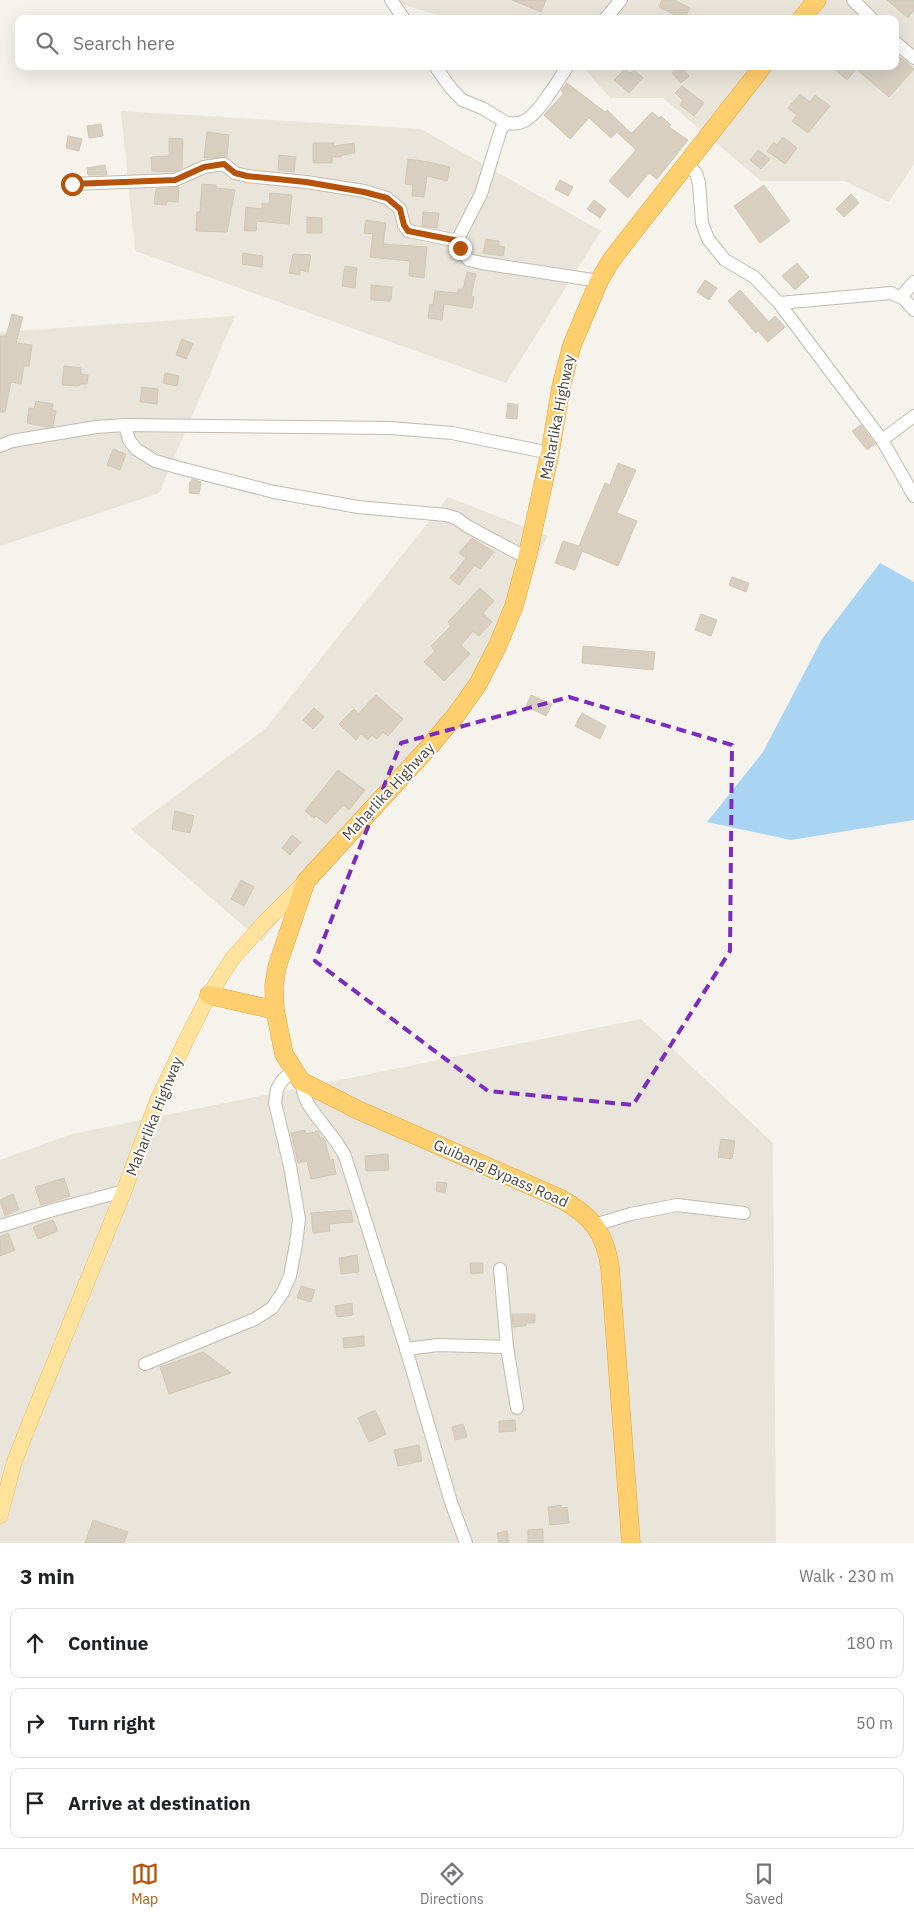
<!DOCTYPE html>
<meta charset="utf-8">
<style>
:root{--surface:#fff;--page:#f6f6f6;--text:#202124;--muted:#757577;--line:#e0e0e0;--accent:#b45309}
body{margin:0;font-family:"IBM Plex Sans",sans-serif;background:var(--page);color:var(--text)}
.stop{position:absolute;width:15px;height:15px;margin:-11px;border:4px solid #b45309;border-radius:50%;background:#fff}
.stop.end{background:#b45309;border-color:#fff;box-shadow:0 1px 5px #0008}
.list{margin:0;padding:0;list-style:none}
h2{display:flex;justify-content:space-between;align-items:center;height:65px;margin:0;padding:0 20px;font-size:21px}
h2 small{font-size:16px;font-weight:400;color:var(--muted)}
.list li{display:grid;grid-template-columns:32px 1fr auto;gap:15px;align-items:center;box-sizing:border-box;height:70px;margin:0 10px 10px;padding:0 10px;border:1px solid var(--line);border-radius:10px}
.list b{display:block;font-size:19px;white-space:nowrap}
.list em{font-size:16px;font-style:normal;color:var(--muted)}
.icon{flex:none;width:28px;height:28px;fill:none;stroke:currentColor;stroke-width:2;stroke-linecap:round;stroke-linejoin:round}
.map{position:relative;flex:none;width:914px;height:1543px;overflow:hidden}
.search{position:absolute;background:var(--surface);box-shadow:0 5px 20px #0002;left:15px;right:15px;top:15px;height:55px;display:flex;align-items:center;gap:12px;box-sizing:border-box;padding:0 18px;border-radius:10px;color:var(--muted);font-size:19px}
.sheet{height:305px;background:var(--surface)}
nav{display:flex;justify-content:space-around;align-items:center;box-sizing:border-box;height:70px;border-top:1px solid var(--line);background:var(--surface);font-size:14px;color:var(--muted)}
nav a{display:grid;justify-items:center;gap:2px}
nav .on{color:var(--accent)}
.map>svg:first-child{display:block}
</style>
<div class="map">
<svg width="914" height="1543" viewBox="0 0 914 1543">
<rect width="100%" height="100%" fill="#f6f3ec"/>
<!-- residential -->
<g fill="#eae5da">
<polygon points="388,0 914,0 914,164 889,202 844,181 761,181 663,98 610,98 582,66 895,66 895,19 452,19"/>
<polygon points="121,111 421,129 601,231 506,383 135,251"/>
<polygon points="235,316 159,493 0,546 0,332"/>
<polygon points="448,497 548,536 470,691 342,839 262,942 131,829 266,728"/>
<polygon points="641,1019 773,1143 776,1543 0,1543 0,1160 72,1134"/>
</g>
<!-- water -->
<polygon fill="#a9d4f2" points="880,563 914,582 914,820 791,840 707,822 763,752 822,639"/>
<!-- building -->
<g fill="#d8cfc1" stroke="#d3c7b4">
<polygon points="512,0 546,0 541,12"/>
<polygon points="662,0 674,0 690,8 684,19 659,7"/>
<polygon points="887,0 914,0 914,11 908,18"/>
<polygon points="895,53 914,69 889,97 856,69 847,80 831,66 895,66"/>
<polygon points="680,66 689,76 681,83 672,73"/>
<polygon points="625,69 629,73 635,71 643,78 629,93 614,80"/>
<polygon points="567,83 605,112 607,110 630,132 632,133 652,112 659,118 661,116 671,125 669,127 688,140 657,179 649,173 628,198 609,181 636,150 617,132 611,138 589,118 570,139 544,115 564,93 561,91"/>
<polygon points="682,86 704,103 694,116 680,105 683,100 675,93"/>
<polygon points="800,94 810,102 815,95 830,106 808,133 792,121 797,115 788,108"/>
<polygon points="101,124 103,136 89,138 87,126"/>
<polygon points="207,132 229,135 227,157 204,158"/>
<polygon points="68,136 82,139 79,151 66,148"/>
<polygon points="783,137 797,148 785,164 767,151 774,142 777,145"/>
<polygon points="169,138 183,139 182,168 173,172 152,171 151,157 169,156"/>
<polygon points="313,143 334,143 334,146 354,143 355,153 341,155 341,157 332,157 332,163 313,163"/>
<polygon points="758,150 770,159 761,169 750,160"/>
<polygon points="279,155 296,157 294,172 278,170"/>
<polygon points="408,159 429,162 450,167 447,181 427,176 424,197 412,196 413,185 405,184"/>
<polygon points="105,165 107,175 88,175 87,168"/>
<polygon points="560,180 573,187 568,196 555,189"/>
<polygon points="202,184 216,185 216,188 235,190 227,232 196,231 197,212 200,212"/>
<polygon points="764,185 790,221 760,243 734,206"/>
<polygon points="179,187 178,202 167,201 166,205 154,204 156,189"/>
<polygon points="270,193 292,195 289,224 257,221 256,231 244,231 246,207 262,209 262,203 269,204"/>
<polygon points="851,194 859,203 844,217 836,209"/>
<polygon points="594,200 606,209 600,218 587,209"/>
<polygon points="423,212 439,213 437,228 422,226"/>
<polygon points="307,217 322,218 322,233 307,233"/>
<polygon points="366,220 386,223 383,244 427,247 424,278 409,276 410,261 370,257 373,234 364,233"/>
<polygon points="486,239 499,241 499,246 505,247 503,256 483,253"/>
<polygon points="243,253 263,256 262,267 242,264"/>
<polygon points="293,254 311,255 308,272 300,270 300,275 289,273"/>
<polygon points="797,263 809,277 795,290 782,276"/>
<polygon points="345,266 357,268 355,288 342,286"/>
<polygon points="467,272 476,274 471,296 474,297 472,308 444,304 442,320 428,318 430,304 433,305 435,291 458,293 458,289 463,289"/>
<polygon points="705,280 717,288 709,300 697,292"/>
<polygon points="371,285 392,287 391,301 371,300"/>
<polygon points="740,290 769,322 775,316 785,327 768,342 758,331 756,333 728,301"/>
<polygon points="12,314 23,317 16,343 32,345 29,366 24,366 21,384 11,382 5,412 0,412 0,336 6,336"/>
<polygon points="182,339 193,344 186,359 176,355"/>
<polygon points="64,366 81,368 81,374 88,375 87,384 80,384 79,386 62,385"/>
<polygon points="165,373 179,376 177,386 163,383"/>
<polygon points="142,387 158,389 157,404 140,402"/>
<polygon points="36,401 53,404 52,410 56,411 53,426 48,427 27,423 29,408 34,409"/>
<polygon points="508,403 518,405 517,419 506,418"/>
<polygon points="861,425 875,444 867,450 852,431"/>
<polygon points="113,449 126,454 120,470 107,465"/>
<polygon points="618,463 636,470 617,513 637,521 618,566 582,551 575,570 555,563 563,541 579,546 605,483 610,485"/>
<polygon points="192,479 201,482 199,494 189,493 190,482 191,482"/>
<polygon points="472,538 494,552 480,569 475,565 459,585 450,578 466,558 459,553"/>
<polygon points="732,577 749,583 746,592 729,585"/>
<polygon points="480,588 494,601 483,613 492,622 479,636 473,631 461,645 470,654 444,681 424,662 435,651 431,646 451,626 448,622"/>
<polygon points="701,614 717,620 711,636 695,630"/>
<polygon points="583,646 655,652 653,670 582,663"/>
<polygon points="376,695 403,719 388,736 383,732 377,739 372,735 368,740 361,734 356,740 339,724 354,709 358,714"/>
<polygon points="531,695 552,704 546,716 526,706"/>
<polygon points="314,708 324,717 313,729 303,720"/>
<polygon points="582,713 606,726 600,739 575,726"/>
<polygon points="338,770 365,790 349,810 343,805 326,824 316,816 314,818 305,811"/>
<polygon points="175,811 194,816 190,833 172,829"/>
<polygon points="292,835 301,842 290,855 282,848"/>
<polygon points="241,880 254,887 244,906 231,899"/>
<polygon points="305,1130 306,1134 318,1131 320,1138 323,1138 325,1141 330,1160 333,1159 336,1174 311,1179 307,1161 298,1163 291,1133"/>
<polygon points="721,1139 735,1141 732,1159 718,1157"/>
<polygon points="388,1154 389,1170 366,1171 365,1156"/>
<polygon points="64,1178 70,1196 41,1205 35,1187"/>
<polygon points="437,1182 447,1183 445,1193 436,1191"/>
<polygon points="13,1194 19,1209 5,1216 0,1200"/>
<polygon points="351,1210 353,1222 329,1224 330,1231 313,1233 311,1213"/>
<polygon points="53,1220 58,1231 38,1239 33,1227"/>
<polygon points="8,1233 15,1250 0,1256 0,1237"/>
<polygon points="357,1255 359,1272 341,1274 339,1258"/>
<polygon points="470,1263 483,1263 483,1273 471,1274"/>
<polygon points="301,1286 315,1290 311,1302 297,1298"/>
<polygon points="352,1303 353,1315 337,1317 335,1306"/>
<polygon points="512,1314 535,1314 535,1323 526,1323 526,1326 513,1327"/>
<polygon points="364,1336 364,1346 344,1348 343,1338"/>
<polygon points="203,1352 231,1373 169,1394 160,1367"/>
<polygon points="375,1410 386,1434 369,1442 358,1418"/>
<polygon points="515,1420 516,1431 499,1432 499,1421"/>
<polygon points="463,1424 467,1437 455,1440 452,1427"/>
<polygon points="419,1445 422,1461 398,1466 394,1450"/>
<polygon points="561,1505 561,1508 567,1507 569,1523 550,1525 548,1507"/>
<polygon points="93,1520 128,1532 124,1543 85,1543"/>
<polygon points="543,1529 543,1543 528,1543 528,1530"/>
<polygon points="507,1531 509,1543 499,1543 497,1533"/>
</g>
<g fill="none" stroke-linecap="round" stroke-linejoin="round">
<defs>
<g id="minor">
<polyline points="391,0 404,19"/>
<polyline points="853,0 872,19"/>
<polyline points="605,19 621,0"/>
<polyline points="895,42 914,58"/>
<polyline points="435,66 450,87 462,100 482,108 507,123"/>
<path d="M568,66c-10,14 -28,46 -42,54 -6,4 -13,4 -19,3l-6,6 -20,65 -22,43 1,11 3,6 6,6 13,3 117,18"/>
<polyline points="686,164 696,173 699,183 702,223 708,239 725,260 754,277 779,303 882,440 914,496"/>
<polyline points="72,184 175,180 204,167 224,164 235,173 247,176 306,182 364,191 387,198 400,209 404,225 408,231 459,241"/>
<polyline points="901,297 914,282"/>
<polyline points="779,303 891,293 904,299 914,310"/>
<polyline points="125,425 390,428 452,433 550,453"/>
<polyline points="882,440 914,416"/>
<polyline points="0,446 12,441 96,427 125,425 129,440 136,449 155,461 180,468 274,492 358,507 446,515 456,518 467,526 527,558"/>
<path d="M301,1081c2,9 3,18 9,26 11,17 26,31 35,49l61,193 45,153 15,41"/>
<polyline points="594,1225 631,1214 677,1205 744,1213"/>
<polyline points="0,1226 53,1210 124,1191"/>
<polyline points="500,1269 507,1347 517,1408"/>
<polyline points="406,1349 438,1345 507,1347"/>
<polyline points="145,1364 255,1319 272,1308 283,1292 290,1276 296,1244 299,1219 290,1166 275,1103 277,1089 281,1082 294,1069"/>
</g>
<polyline id="major" points="0,1516 14,1463 32,1417 124,1191 158,1099 188,1036 209,995 232,959 264,923 306,881"/>
<g id="highway">
<polyline points="801,19 817,0"/>
<polyline points="209,995 275,1010"/>
<path d="M631,1543l-21,-275c-5,-36 -19,-53 -51,-70l-201,-88 -57,-29 -17,-27 -9,-44 -1,-24 3,-19 29,-86 123,-134 27,-32 22,-31 20,-39 16,-39 13,-48 23,-105 11,-66 11,-42 27,-64 11,-19 16,-21 137,-175"/>
</g>
</defs>
<!-- minor casing -->
<use href="#minor" stroke="#c2bbae" stroke-width="14"/>
<!-- major casing -->
<use href="#major" stroke="#e6c16a" stroke-width="16"/>
<!-- highway casing -->
<use href="#highway" stroke="#e0a43c" stroke-width="19"/>
<!-- minor -->
<use href="#minor" stroke="#fff" stroke-width="12"/>
<!-- major -->
<use href="#major" stroke="#ffe39c" stroke-width="15"/>
<!-- highway -->
<use href="#highway" stroke="#ffcf6e" stroke-width="18"/>
</g>
<g fill="none" stroke-linecap="round" stroke-linejoin="round">
<!-- route -->
<polyline stroke="#b45309" stroke-width="6" points="72,184 175,180 204,167 224,164 235,173 247,176 306,182 364,192 387,198 400,209 404,225 408,231 459,241 460,248"/>
</g>
<!-- marked area -->
<path fill="none" stroke="#7b2cbf" stroke-width="4" stroke-dasharray="10 6" stroke-linejoin="round" d="M569,697l163,48 -2,206 -97,154 -145,-14 -173,-130 86,-218z"/>
<g text-anchor="middle" dominant-baseline="central" stroke-width="4" stroke-linejoin="round" paint-order="stroke">
<!-- street labels -->
<g font-size="15" fill="#4b4439" stroke="#fff">
<text transform="translate(557 417) rotate(-79)">Maharlika Highway</text>
<text transform="translate(388 791) rotate(-47)">Maharlika Highway</text>
<text transform="translate(154 1116) rotate(-68)">Maharlika Highway</text>
<text transform="translate(501 1173) rotate(24)">Guibang Bypass Road</text>
</g>
</g>
</svg>
<div class="stop" style="left:72px;top:184px"></div>
<div class="stop end" style="left:460px;top:248px"></div>
<div class="search"><svg class="icon" aria-label="search" viewBox="0 0 24 24"><circle cx="10" cy="10" r="6"/><path d="M15 15l6 6"/></svg>Search here</div>
</div>
<section class="sheet">
<h2>3 min<small>Walk · 230 m</small></h2>
<ul class="list">
<li><svg class="icon" aria-label="ahead" viewBox="0 0 24 24"><path d="M12 20V5M6 11l6-6 6 6"/></svg><div><b>Continue</b></div><em>180 m</em></li>
<li><svg class="icon" aria-label="right" viewBox="0 0 24 24"><path d="M7 20v-9h11M14 6l5 5-5 5"/></svg><div><b>Turn right</b></div><em>50 m</em></li>
<li><svg class="icon" aria-label="arrive" viewBox="0 0 24 24"><path d="M6 21V4h12l-3 4 3 4H6"/></svg><div><b>Arrive at destination</b></div></li>
</ul>
</section>
<nav>
<a class="on"><svg class="icon" aria-label="map" viewBox="0 0 24 24"><path d="M3 6l6-2 6 2 6-2v14l-6 2-6-2-6 2zM9 4v14M15 6v14"/></svg>Map</a>
<a><svg class="icon" aria-label="directions" viewBox="0 0 24 24"><path d="M12 3l9 9-9 9-9-9zM9 14v-3h6M13 9l2 2-2 2"/></svg>Directions</a>
<a><svg class="icon" aria-label="saved" viewBox="0 0 24 24"><path d="M7 4h10v16l-5-4-5 4z"/></svg>Saved</a>
</nav>
